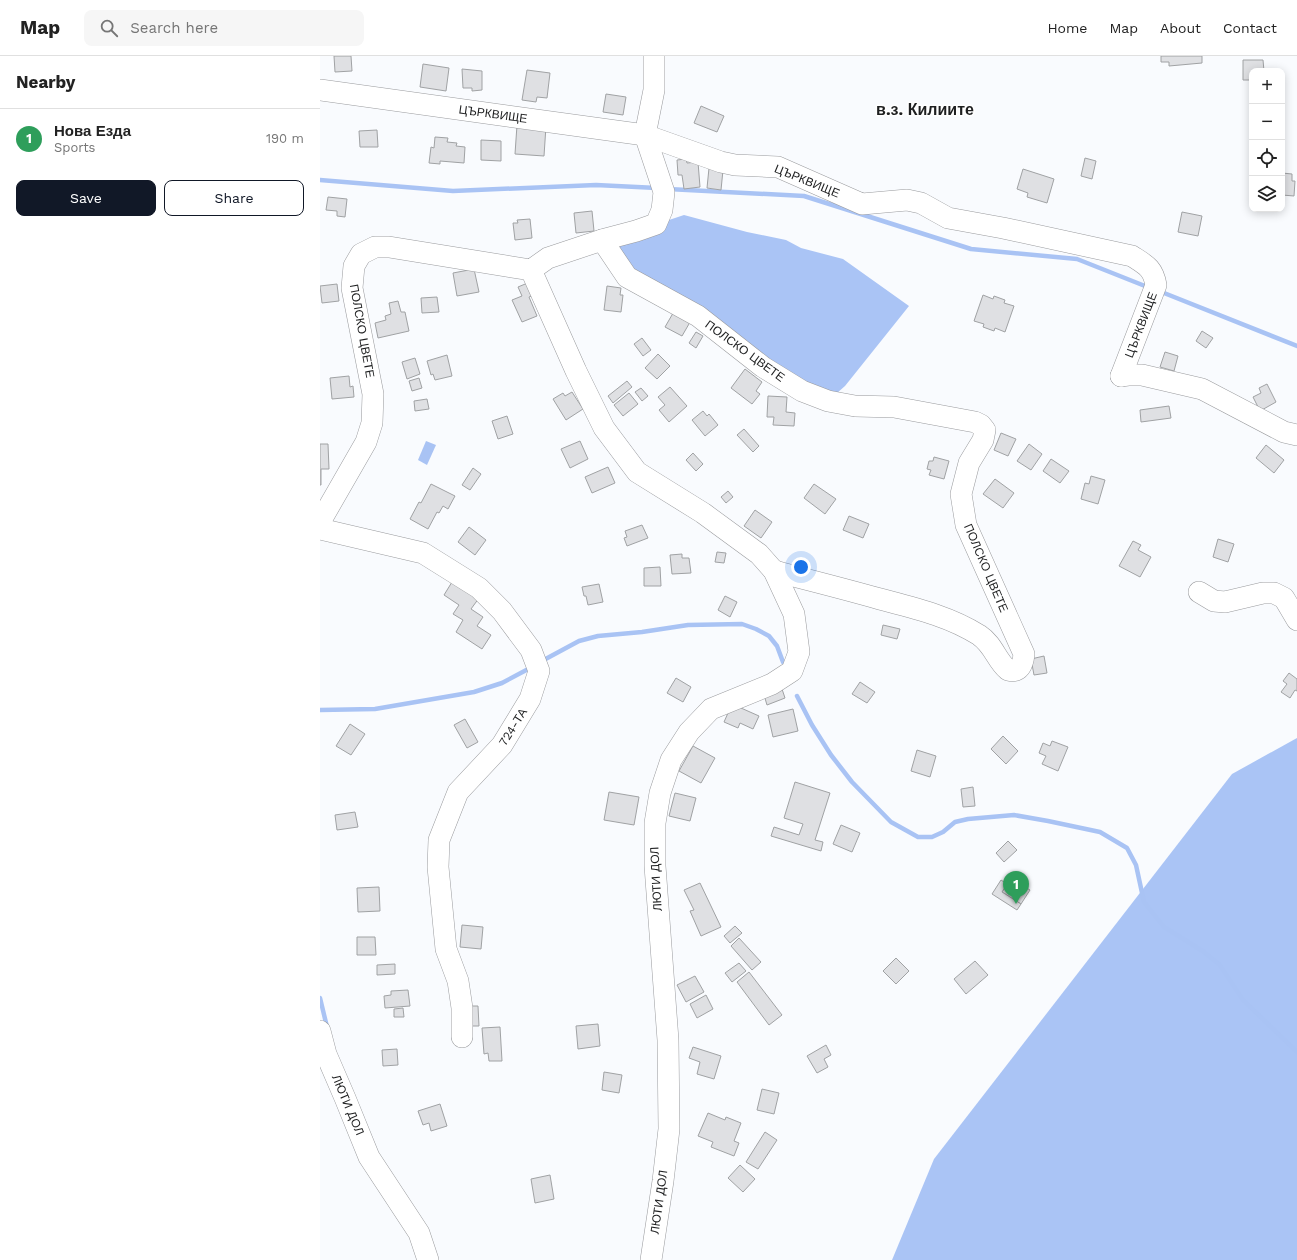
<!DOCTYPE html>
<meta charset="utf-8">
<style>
:root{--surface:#fff;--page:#f6f6f6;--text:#222;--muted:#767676;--line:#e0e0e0;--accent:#111827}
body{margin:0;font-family:"Work Sans",sans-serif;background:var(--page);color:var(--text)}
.controls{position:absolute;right:12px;top:12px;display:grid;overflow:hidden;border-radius:8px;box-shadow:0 2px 10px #0003}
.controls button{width:36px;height:36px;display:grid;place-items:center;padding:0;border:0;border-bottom:1px solid var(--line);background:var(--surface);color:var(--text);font:20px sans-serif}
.you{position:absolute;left:481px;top:511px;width:14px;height:14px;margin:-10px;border:3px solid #fff;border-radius:50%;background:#1a73e8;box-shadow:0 0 0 6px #1a73e833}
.badge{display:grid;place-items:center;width:26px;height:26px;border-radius:50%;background:var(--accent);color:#fff;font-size:13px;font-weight:700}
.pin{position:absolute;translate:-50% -33px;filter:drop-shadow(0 1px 2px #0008)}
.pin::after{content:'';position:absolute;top:21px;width:14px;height:12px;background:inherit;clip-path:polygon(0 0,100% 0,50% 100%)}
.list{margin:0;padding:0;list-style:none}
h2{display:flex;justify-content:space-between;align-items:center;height:52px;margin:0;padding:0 16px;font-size:17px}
h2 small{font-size:13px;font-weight:400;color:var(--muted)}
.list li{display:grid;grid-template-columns:26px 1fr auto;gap:12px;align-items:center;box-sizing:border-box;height:60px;padding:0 16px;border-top:1px solid var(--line)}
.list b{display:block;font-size:15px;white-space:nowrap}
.list p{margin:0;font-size:13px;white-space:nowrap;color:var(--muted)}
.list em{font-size:13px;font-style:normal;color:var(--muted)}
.actions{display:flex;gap:8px;padding:12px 16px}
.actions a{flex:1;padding:9px 0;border:1px solid var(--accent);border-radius:8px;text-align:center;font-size:14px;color:var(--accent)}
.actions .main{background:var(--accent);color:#fff}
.icon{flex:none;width:22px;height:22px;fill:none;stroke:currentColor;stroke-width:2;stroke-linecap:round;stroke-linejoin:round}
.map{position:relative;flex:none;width:977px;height:1204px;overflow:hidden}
header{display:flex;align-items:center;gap:24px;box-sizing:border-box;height:56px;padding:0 20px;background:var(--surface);border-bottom:1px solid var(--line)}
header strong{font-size:19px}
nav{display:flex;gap:22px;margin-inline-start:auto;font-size:14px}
.search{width:280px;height:36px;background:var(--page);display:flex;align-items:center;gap:10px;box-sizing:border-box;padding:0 14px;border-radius:8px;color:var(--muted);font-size:15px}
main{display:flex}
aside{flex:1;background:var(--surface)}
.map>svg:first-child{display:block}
</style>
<header>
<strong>Map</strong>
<div class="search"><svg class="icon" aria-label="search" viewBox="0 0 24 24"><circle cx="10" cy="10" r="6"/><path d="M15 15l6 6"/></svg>Search here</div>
<nav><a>Home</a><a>Map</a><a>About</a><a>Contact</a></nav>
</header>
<main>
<aside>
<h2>Nearby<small></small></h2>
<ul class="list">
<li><span class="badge" style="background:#2e9e5b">1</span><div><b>Нова Езда</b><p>Sports</p></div><em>190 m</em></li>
</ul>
<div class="actions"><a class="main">Save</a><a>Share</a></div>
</aside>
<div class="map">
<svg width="977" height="1204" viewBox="0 0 977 1204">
<rect width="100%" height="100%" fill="#f9fbfe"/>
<!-- forest -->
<g fill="#aac4f5">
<polygon points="364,159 427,176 466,184 481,192 523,203 589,250 525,330 508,345 307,221 282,184 316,175"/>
<polygon points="977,682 977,1204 572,1204 614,1103 912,718"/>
</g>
<!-- water -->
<polygon fill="#a9c3f4" points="106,385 116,389 107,409 98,404"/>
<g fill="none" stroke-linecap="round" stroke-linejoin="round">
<!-- stream -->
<g stroke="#a9c3f4" stroke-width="4.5">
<polyline points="0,124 133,135 276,129 337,132"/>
<polyline points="348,133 484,140 651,193 757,203 830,232"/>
<polyline points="839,235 977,290"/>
<polyline points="220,606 259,585 278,580 322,576 368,569 422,568 436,573 449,580 457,590 463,606"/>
<polyline points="477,640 492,669 511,699 532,726 571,766 598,781 612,781 623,776 635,766 648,763 694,759 728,765 780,776 807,792 816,809 824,846 844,871 884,896 899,908 923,944 977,996"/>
<polyline points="0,654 55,653 154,636 182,627 212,611"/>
<polyline points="0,942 7,971"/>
</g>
</g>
<!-- building -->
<g fill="#dfe0e3" stroke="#a0a2a4">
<polygon points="14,0 31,0 32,15 15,16"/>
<polygon points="841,0 882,0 882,7 849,10 849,6 841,6"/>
<polygon points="923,4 943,4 944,15 932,15 932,24 923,24"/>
<polygon points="103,8 129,12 126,35 100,31"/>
<polygon points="142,13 162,15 162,34 152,35 152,32 143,32"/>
<polygon points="207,14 230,17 227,42 217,41 216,46 202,44"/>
<polygon points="286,38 306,41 303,59 283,56"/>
<polygon points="381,50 404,60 397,76 374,67"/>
<polygon points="197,69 226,70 224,100 195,98"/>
<polygon points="57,74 58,91 40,91 39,75"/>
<polygon points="115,81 128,82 127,86 137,87 136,90 145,91 144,107 120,105 120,108 109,107 111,91 114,92"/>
<polygon points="161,84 181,85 181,105 161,104"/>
<polygon points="765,102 776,105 772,123 761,120"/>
<polygon points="366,103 367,107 378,106 380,131 364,133 362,119 358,119 357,104"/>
<polygon points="389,112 403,114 401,134 387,132"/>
<polygon points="703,113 734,123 727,147 707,141 708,137 697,133"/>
<polygon points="962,117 972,118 972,125 975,125 974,140 962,139"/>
<polygon points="8,141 27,143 25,161 17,160 17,155 6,154"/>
<polygon points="272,155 274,175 256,177 254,157"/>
<polygon points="862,156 882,160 878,180 858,176"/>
<polygon points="210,163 212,182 195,184 193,167 198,167 197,164"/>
<polygon points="154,213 159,236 137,240 133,217"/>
<polygon points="210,226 216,238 209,241 217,260 202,266 192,244 202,240 198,231"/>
<polygon points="17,228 19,245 2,247 0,230"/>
<polygon points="287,230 301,232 300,239 303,239 301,256 284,254"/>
<polygon points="663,239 673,243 674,240 685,244 684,247 694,250 685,276 675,272 674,275 663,271 664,268 654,265"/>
<polygon points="117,241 119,256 102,257 101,242"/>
<polygon points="78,245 81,256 85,256 89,275 58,282 55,267 66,264 65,260 71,258 69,247"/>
<polygon points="356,252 373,261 362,280 345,271"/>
<polygon points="882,275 893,282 886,292 876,285"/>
<polygon points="376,276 383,280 376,292 369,287"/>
<polygon points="322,282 331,294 323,300 314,288"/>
<polygon points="845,296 858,300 854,315 840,311"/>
<polygon points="338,298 350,310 337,323 325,312"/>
<polygon points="127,299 132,320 115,324 113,318 111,319 107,305"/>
<polygon points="95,302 100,318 87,323 82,306"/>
<polygon points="425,313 442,326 436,335 440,338 432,348 411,332"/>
<polygon points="29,320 30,331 33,330 34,341 12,343 10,322"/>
<polygon points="99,322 102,332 92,335 89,325"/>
<polygon points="307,325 312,331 293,347 288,340"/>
<polygon points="947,328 956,346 940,355 933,341 941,337 939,332"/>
<polygon points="350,331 367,350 349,366 339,354 345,349 338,341"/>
<polygon points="321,332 328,340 322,345 315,336"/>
<polygon points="252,336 263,353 246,364 233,343 243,337 245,340"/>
<polygon points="309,337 318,348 303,360 294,349"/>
<polygon points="448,340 467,341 466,356 475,357 474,370 453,369 454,361 447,361"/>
<polygon points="107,343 109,353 95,355 94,345"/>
<polygon points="849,350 851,362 821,366 820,354"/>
<polygon points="383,355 387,360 389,358 398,369 385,380 372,364"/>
<polygon points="187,360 193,378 178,383 172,365"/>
<polygon points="424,373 439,390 433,396 417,379"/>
<polygon points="681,377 696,383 688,400 674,394"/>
<polygon points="260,385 268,403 250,412 241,393"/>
<polygon points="0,388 8,388 9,413 1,413 1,429 0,429"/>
<polygon points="709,388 722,398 711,414 697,405"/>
<polygon points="946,389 964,404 954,417 936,402"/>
<polygon points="373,397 383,408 376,415 366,404"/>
<polygon points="614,401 629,405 624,423 609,419 611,414 607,413 609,405 613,405"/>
<polygon points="731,403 749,415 740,427 723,415"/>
<polygon points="288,411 295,427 272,437 265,421"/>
<polygon points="153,412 161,418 150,434 142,429"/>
<polygon points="771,420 785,424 778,448 761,443 765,427 769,428"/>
<polygon points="675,423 694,437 683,452 663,438"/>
<polygon points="111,428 135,440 128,453 123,450 119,457 117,456 108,473 90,463 99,446 101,447"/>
<polygon points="494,428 516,443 505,458 484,442"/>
<polygon points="408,435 413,441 406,447 401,441"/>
<polygon points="435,454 452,466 441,482 424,470"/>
<polygon points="529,460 549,468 543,482 523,474"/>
<polygon points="322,469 328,482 307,490 304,482 307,481 305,475"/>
<polygon points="149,471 166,484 155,499 138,486"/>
<polygon points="898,483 914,488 908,506 893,501"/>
<polygon points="813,485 821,489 818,494 831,501 820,521 799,510"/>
<polygon points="397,496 406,497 404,507 395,506"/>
<polygon points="362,498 362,502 369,502 371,517 352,518 350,499"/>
<polygon points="340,511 341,530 324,530 324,512"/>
<polygon points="132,526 159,542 151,553 163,561 157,570 171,579 162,593 136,576 143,564 133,558 139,549 124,539"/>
<polygon points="279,528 283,546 268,549 266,540 264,540 262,531"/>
<polygon points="405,540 417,546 410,561 398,554"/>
<polygon points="563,569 580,573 577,583 561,579"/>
<polygon points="724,600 727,617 714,619 711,603"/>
<polygon points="969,617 977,623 977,635 975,634 970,642 961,636 967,628 963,625"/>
<polygon points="356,622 371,631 363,646 347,637"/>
<polygon points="540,626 555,636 547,647 532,638"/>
<polygon points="462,633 465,642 447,649 444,639"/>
<polygon points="412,648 439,660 433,673 420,667 418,672 404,666"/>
<polygon points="473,653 478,675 453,681 448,659"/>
<polygon points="145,663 158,686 147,692 134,669"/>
<polygon points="30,668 45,678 31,699 16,690"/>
<polygon points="683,680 698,695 686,708 671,693"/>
<polygon points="732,685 748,691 738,715 722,708 726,700 719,697 723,687 730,690"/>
<polygon points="373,690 395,702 381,727 359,715"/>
<polygon points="597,694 616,700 610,721 591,715"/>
<polygon points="475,726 510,737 495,784 503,786 501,795 451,780 454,771 479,779 483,768 464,762"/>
<polygon points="653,731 655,750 643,751 641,733"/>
<polygon points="289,736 319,741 314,769 284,764"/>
<polygon points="355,737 376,742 370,765 349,760"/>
<polygon points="35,756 38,771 17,774 15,759"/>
<polygon points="521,769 540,777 532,796 513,788"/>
<polygon points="688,785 697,794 684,806 676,797"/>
<polygon points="691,822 710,834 701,848 682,836"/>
<polygon points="681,824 687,828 682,836 701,848 697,854 672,838"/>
<polygon points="380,827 401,871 381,880 370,855 374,854 364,834"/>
<polygon points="59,831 60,855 38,856 37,832"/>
<polygon points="142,869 163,871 161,893 140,891"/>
<polygon points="415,870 422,877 410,887 404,880"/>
<polygon points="37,881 55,881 56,899 37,899"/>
<polygon points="419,882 441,906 432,914 411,890"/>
<polygon points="576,902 589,915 576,928 563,915"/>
<polygon points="655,905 668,919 646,938 634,923"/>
<polygon points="419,907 426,915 412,926 405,917"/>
<polygon points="75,908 75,918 57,919 57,909"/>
<polygon points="429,916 462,959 449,969 417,926"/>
<polygon points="375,920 384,936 366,946 357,929"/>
<polygon points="88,934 90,950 65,952 64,940 71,939 71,935"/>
<polygon points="386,939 393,953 377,962 370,948"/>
<polygon points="151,950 158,950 159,970 152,970"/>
<polygon points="83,952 84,961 74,961 74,953"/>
<polygon points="278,968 280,990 258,993 256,970"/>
<polygon points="180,971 182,1005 169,1005 168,997 164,998 162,972"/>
<polygon points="506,989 511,999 504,1003 508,1011 497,1017 487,1000"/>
<polygon points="373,991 401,1000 394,1023 377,1018 380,1006 369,1002"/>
<polygon points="77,993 78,1009 63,1010 62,994"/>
<polygon points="284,1016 302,1019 299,1037 282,1034"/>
<polygon points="442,1033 459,1037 454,1058 437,1054"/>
<polygon points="120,1048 127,1070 111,1075 109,1067 103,1069 98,1055"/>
<polygon points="388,1057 405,1064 406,1061 421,1067 414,1085 419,1087 414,1100 391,1091 393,1086 378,1080"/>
<polygon points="445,1076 457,1084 438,1113 426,1106"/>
<polygon points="420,1109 435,1123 423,1136 408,1122"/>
<polygon points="230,1119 234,1143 215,1147 211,1123"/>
</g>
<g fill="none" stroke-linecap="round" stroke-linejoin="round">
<defs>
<g id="minor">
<path d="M0,34l325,45 76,27 14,3 43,2 84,37 45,-4 14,3 27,15 55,10 129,28c14,9 21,12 24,29l-35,91"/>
<path d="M282,184l25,37 71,39 65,51 39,24 26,10 27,5 39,1 81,15 6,3 4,5 -2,10 -14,23 -8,31 5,31 58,129c-1,10 -4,19 -16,16 -12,-10 -14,-25 -29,-35 -30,-19 -65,-27 -99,-36 -35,-10 -71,-19 -106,-28"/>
<polyline points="211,214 256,315 284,372 317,416 383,457 439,498 454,515 474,558 479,596 472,615 452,628 391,653 369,676 351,704 340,737 335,767 335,810 348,984 349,1073 343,1125 331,1204"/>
<polyline points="801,320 808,319 822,319 882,333 964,376 977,379"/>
<polyline points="0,466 46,386 52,367 53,338 32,232 34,210 41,198 55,191 69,191 211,214 228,202 282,184 316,175 336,168 342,154 344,136 325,79 334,34 334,0"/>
<polyline points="0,473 103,497 159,532 182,555 211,594 219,615 210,643 182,689 138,736 119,784 118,811 126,893 138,925 142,952 142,981"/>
<polyline points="879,536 894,545 905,546 943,537 954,537 964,542 977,564"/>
<polyline points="0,975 6,998 25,1042 49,1101 99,1177 108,1204"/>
</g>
</defs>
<!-- minor casing -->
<use href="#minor" stroke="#9a9b9e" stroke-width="22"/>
<!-- minor -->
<use href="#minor" stroke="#fff" stroke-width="21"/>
</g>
<g text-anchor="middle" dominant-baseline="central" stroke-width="3" stroke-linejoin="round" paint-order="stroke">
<!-- street labels -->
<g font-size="12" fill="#1e1f20" stroke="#fff">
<text transform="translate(173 58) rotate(8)">ЦЪРКВИЩЕ</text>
<text transform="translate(487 125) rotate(22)">ЦЪРКВИЩЕ</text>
<text transform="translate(821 269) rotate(-69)">ЦЪРКВИЩЕ</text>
<text transform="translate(42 275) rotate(80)">ПОЛСКО ЦВЕТЕ</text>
<text transform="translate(425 295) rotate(36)">ПОЛСКО ЦВЕТЕ</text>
<text transform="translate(666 512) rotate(67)">ПОЛСКО ЦВЕТЕ</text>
<text transform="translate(193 671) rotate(-58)">724-ТА</text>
<text transform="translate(336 823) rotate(-93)">ЛЮТИ ДОЛ</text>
<text transform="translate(28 1049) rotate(67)">ЛЮТИ ДОЛ</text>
<text transform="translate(339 1146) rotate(-82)">ЛЮТИ ДОЛ</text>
</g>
<!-- district labels -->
<g font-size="16" font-weight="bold" fill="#1e1f20" stroke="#fff">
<text x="605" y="53">в.з. Килиите</text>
</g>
</g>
</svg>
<div class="controls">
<button>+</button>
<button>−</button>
<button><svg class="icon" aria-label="locate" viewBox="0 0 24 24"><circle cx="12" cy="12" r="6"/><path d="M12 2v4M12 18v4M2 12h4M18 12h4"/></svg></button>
<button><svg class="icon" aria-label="layers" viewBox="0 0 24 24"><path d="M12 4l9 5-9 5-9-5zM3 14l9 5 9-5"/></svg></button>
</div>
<div class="you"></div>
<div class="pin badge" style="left:696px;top:848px;background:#2e9e5b">1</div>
</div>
</main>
